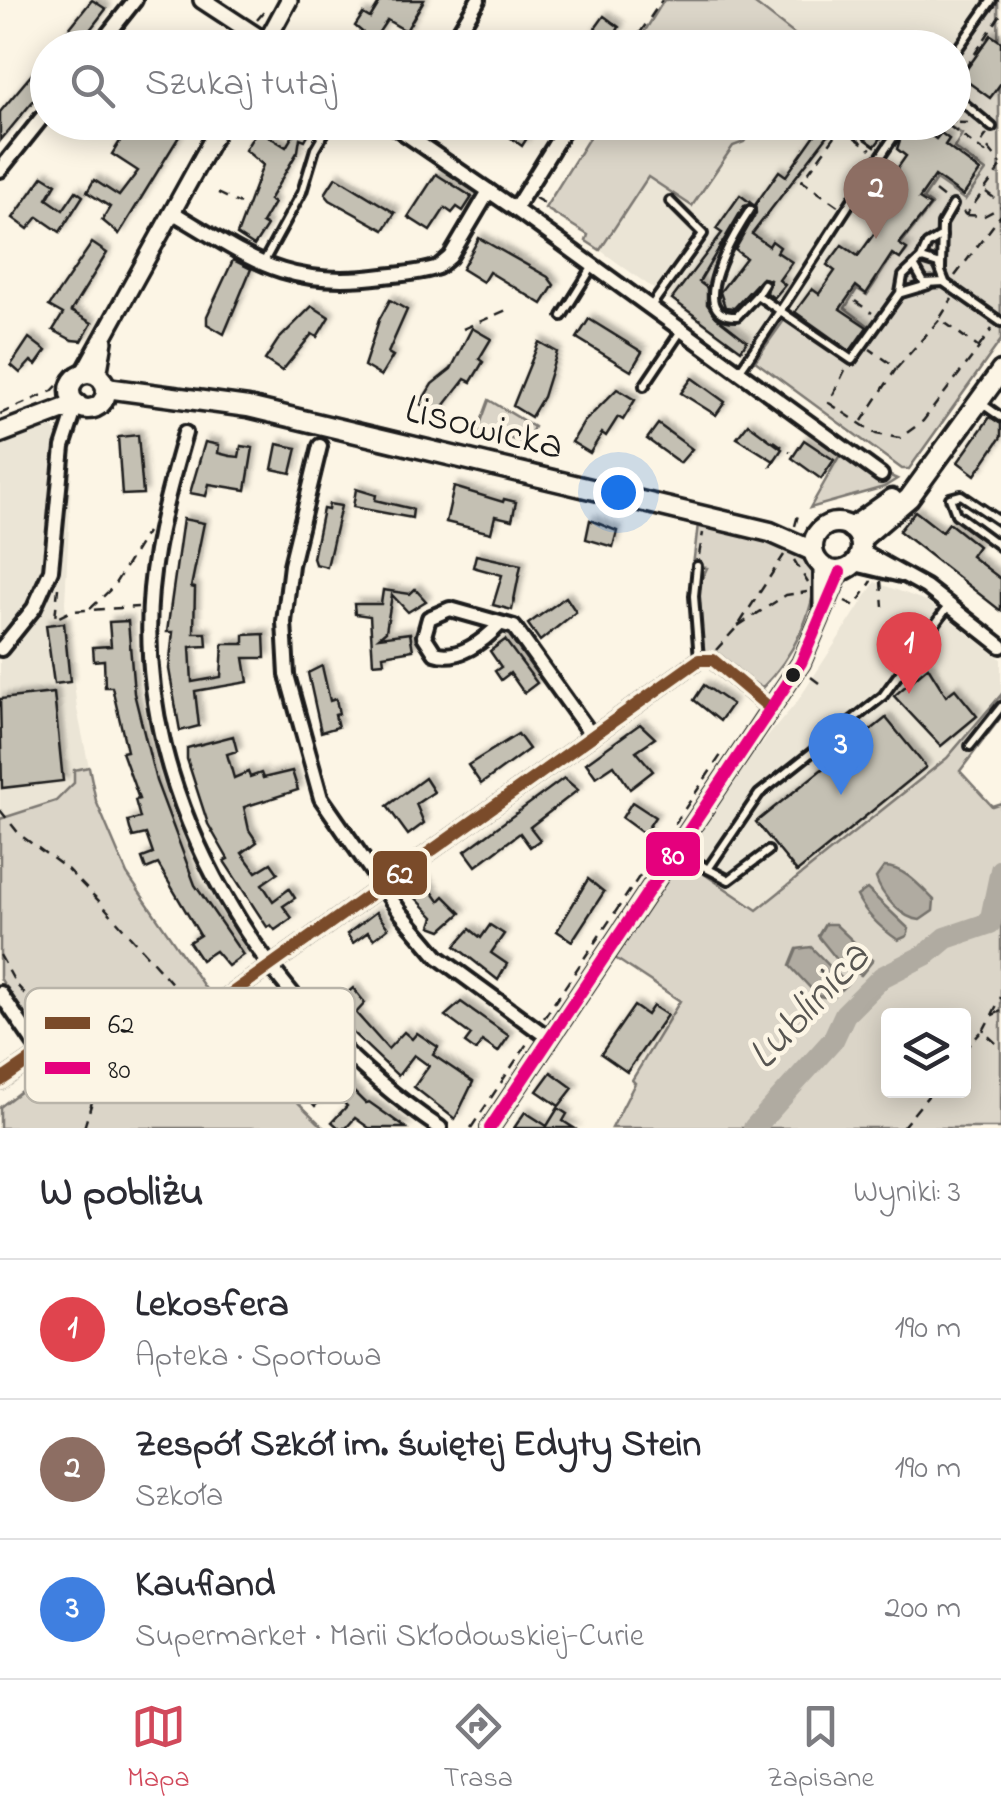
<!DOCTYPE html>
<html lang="pl">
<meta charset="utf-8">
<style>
:root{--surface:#fff;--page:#f2f2f3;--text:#2b2b33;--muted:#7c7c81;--line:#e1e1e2;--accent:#d1495b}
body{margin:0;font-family:"Indie Flower",sans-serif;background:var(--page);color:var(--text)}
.controls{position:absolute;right:30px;bottom:30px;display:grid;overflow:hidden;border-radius:10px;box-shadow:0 5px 25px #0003}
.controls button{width:90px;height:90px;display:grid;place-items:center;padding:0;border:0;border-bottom:2px solid var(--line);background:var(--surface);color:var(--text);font:50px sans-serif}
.you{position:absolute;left:618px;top:492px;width:35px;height:35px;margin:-25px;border:8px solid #fff;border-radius:50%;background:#1a73e8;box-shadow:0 0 0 15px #1a73e833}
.badge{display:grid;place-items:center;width:65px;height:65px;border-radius:50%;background:var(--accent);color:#fff;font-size:32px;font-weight:700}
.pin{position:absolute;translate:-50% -82px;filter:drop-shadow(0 2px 5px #0008)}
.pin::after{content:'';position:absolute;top:52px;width:35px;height:30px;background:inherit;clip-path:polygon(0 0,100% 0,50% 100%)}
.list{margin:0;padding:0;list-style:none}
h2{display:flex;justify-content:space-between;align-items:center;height:130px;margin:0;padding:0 40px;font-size:42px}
h2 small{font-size:32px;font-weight:400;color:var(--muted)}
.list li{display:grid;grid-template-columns:65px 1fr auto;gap:30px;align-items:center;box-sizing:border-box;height:140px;padding:0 40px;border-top:2px solid var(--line)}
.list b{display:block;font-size:38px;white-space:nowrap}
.list p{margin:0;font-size:32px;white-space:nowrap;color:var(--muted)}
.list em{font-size:32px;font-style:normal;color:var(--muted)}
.icon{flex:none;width:55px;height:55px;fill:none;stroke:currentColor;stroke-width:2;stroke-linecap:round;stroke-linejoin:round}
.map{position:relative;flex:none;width:1001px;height:1128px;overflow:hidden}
.search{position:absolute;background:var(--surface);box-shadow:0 5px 25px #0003;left:30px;right:30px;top:30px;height:110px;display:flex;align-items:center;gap:25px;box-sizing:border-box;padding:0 35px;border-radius:55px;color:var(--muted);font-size:38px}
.sheet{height:550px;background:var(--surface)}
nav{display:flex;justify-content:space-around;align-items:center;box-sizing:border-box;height:140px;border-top:2px solid var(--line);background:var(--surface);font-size:28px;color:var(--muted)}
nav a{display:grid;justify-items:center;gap:5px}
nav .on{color:var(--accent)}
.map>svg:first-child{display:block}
</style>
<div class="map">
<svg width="1001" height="1128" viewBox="0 0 1001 1128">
<defs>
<filter id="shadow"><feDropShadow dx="4.5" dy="-4.5" stdDeviation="2.5" flood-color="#0004"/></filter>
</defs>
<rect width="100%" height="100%" fill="#fcf5e5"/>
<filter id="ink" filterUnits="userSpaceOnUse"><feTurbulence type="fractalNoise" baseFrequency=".01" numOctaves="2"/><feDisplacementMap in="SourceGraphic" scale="20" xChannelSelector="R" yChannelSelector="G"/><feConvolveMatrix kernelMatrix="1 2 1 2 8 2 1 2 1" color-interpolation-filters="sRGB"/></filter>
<g filter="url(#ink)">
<!-- built -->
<g fill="#ebe5d6">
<polygon points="750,0 1001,0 1001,340 909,469 902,469 600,250 649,177 692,206 733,146 744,142 757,123 954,122 954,48 805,47 807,43"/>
<polygon points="47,422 57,432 57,444 73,445 65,603 77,709 96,801 0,821 0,440"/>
<polygon points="875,582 926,601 1001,659 1001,695 947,758 757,910 686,862 701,840 697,837 758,748 797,702"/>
</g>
<!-- green -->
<g fill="#dbd5c8" stroke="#7c7872" stroke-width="2.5" fill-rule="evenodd">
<polygon points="664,0 750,0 807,44 805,48 635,47"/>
<polygon points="998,2 1001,340 909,469 902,469 755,361 790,312 851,354 869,326 845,308 857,289 867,295 893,255 900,259 907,250 900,245 932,205 923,199 936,180 965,200 986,171 954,148 962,134 945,123 936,132 922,123 954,122 954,62"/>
<polygon points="599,122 756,122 757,123 744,142 733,146 692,206 648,177 600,250 586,241 588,235 545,208"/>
<polygon points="489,400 534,427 526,443 478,430"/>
<polygon points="841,453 897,479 884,487 810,508"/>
<path d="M698,524l98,26 19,19c1,43 -23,89 -53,119l-60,-39 -4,-62 9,-19 -14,-2z"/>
<path d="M1001,695v22l-41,54 32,35 9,-3v325h-389l23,-45 -3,-3 48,-79 -65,-43 59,-88 14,-7 69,47 190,-152zM888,1016h76v74h-76z"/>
<polygon points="89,767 96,801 127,874 253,1058 324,1128 0,1128 0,1107 55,1065 0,978 0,819 56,801 74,783 74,770"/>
</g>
<!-- water -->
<g fill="#b0aba1" stroke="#75726c" stroke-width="2.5">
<path d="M884,867c20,0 36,19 50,33l-1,11 -13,9c-18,-1 -39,-25 -44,-42z"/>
<path d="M867,889l42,40 -2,7 -9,4c-16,-11 -33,-27 -41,-44z"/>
<polygon points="825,924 835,924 873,960 861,975 839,962 818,936"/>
<polygon points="811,947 847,984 832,998 818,996 790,966 797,949"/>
</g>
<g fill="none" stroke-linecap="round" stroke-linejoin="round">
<!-- river -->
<polyline stroke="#b0aba1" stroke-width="22" points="754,1128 833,1040 845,1014 882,977 927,954 946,938 990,923 1001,870"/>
</g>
<!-- building -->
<g fill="#c4c0b3" stroke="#1c1c1c" stroke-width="2.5" filter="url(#shadow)">
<polygon points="92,0 106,9 76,48 70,48 60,40"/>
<polygon points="381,0 424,0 406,31 387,20 373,41 355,26 363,14 370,18"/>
<polygon points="604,16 619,27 608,48 581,48"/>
<polygon points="991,35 1001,42 1001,83 990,98 961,77"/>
<polygon points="48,55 48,83 0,141 0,112"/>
<polygon points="115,122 188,122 119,234 102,220 110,207 87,192 94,180 119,196 138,171 112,154 127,130"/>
<polygon points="262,122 276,122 268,136 286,147 301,122 315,122 305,140 300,138 298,151 269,200 274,203 262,223 267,226 254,246 237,235 263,165 245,150"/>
<polygon points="489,122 527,122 534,127 522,146"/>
<polygon points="824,122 838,122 752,234 769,246 772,241 780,247 777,252 792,262 779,280 785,285 774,298 767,293 770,280 762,278 734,308 725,307 720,292 746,258 735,250 756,213 755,205 779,171 786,176"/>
<polygon points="841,122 879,122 888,129 875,146"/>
<polygon points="915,124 936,139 941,133 949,139 945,145 980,171 963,196 935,176 919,199 930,206 899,244 907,249 900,259 892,254 866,294 856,286 840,309 867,327 850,351 795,312 812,289 819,294 835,271 827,265 842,245 858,256 891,210 876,199 906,156 897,149 900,140"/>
<polygon points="436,174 472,197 463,211 457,207 452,213 445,208 430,231 408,217"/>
<polygon points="43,176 56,184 47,199 63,210 76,191 83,196 60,232 38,217 28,229 13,218"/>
<polygon points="336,177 395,213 384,230 330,200 325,194"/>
<polygon points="740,195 752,204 744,206 699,282 707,288 707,304 716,317 747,341 741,350 672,299 722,233 716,229"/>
<polygon points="479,238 548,277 554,285 542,304 489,272 483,282 462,269"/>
<polygon points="92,243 107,253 71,311 92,323 82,341 72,340 53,330 63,314 49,306"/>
<polygon points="233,260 251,269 224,334 207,324 207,316"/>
<polygon points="390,300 407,310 388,353 393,356 381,376 364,366 379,320"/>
<polygon points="312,306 329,317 317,337 312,334 282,371 265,360 278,340"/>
<polygon points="589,319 642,352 631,371 577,338"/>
<polygon points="472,328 491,339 479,359 483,362 471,382 465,379 438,414 420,404 432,384 451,369"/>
<polygon points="29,338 46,351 36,365 31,361 20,373 11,365"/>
<polygon points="539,342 557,352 543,397 531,417 513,406"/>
<polygon points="692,378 725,402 716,415 681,393"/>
<polygon points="617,389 635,400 623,420 618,417 606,436 602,433 590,453 572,442 584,422"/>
<polygon points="990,417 1001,424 1001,437 975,475 958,462"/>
<polygon points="658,424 692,449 680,463 647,439"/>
<polygon points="748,424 782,449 774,461 737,438"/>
<polygon points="138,435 143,494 122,495 118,437"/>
<polygon points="804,440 834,460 821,479 792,458"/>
<polygon points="205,442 219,445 218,453 230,456 239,457 241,446 253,448 246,490 209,484 206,496 190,493"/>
<polygon points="277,444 297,448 291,473 272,469"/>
<polygon points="454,487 503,502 504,499 516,502 512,520 495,516 491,533 446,522"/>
<polygon points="356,489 376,495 375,500 413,509 412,518 353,507"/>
<polygon points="329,504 341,506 327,567 315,564 313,558 323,509 328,510"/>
<polygon points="915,511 942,532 949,523 978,546 971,556 1001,579 1001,611 899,531"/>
<polygon points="183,519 204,523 191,587 195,588 194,633 206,633 207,646 190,647 192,682 221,677 223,644 244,644 244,635 264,634 265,658 244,658 248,682 195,691 199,726 180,731 169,669 173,632 167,632"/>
<polygon points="590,520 617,531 613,547 586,539"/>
<polygon points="476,555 521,565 512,610 493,605 502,575 473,567"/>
<polygon points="415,589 426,601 408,612 392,595 386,631 379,637 410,633 413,650 383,655 384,662 373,663 370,616 355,614 354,604 381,604 383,590 410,594"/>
<polygon points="566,597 576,612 540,641 528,624"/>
<polygon points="128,621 134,693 156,781 195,885 243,955 228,966 215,951 201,960 189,942 200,935 158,864 146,869 142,858 153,854 146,834 133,837 130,829 128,821 140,818 135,800 139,799 122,752 127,751 112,687 105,687 104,660 94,661 93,647 111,646 109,622"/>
<polygon points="64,623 70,682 54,684 46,625"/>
<polygon points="505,640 537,683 524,693 510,673 501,680 495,671 501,667 490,651"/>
<polygon points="322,666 330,701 336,699 339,714 335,715 338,727 321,732 308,673"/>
<polygon points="928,667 946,696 955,689 977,716 941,746 894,696"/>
<polygon points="704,685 732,704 720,721 694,700"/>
<polygon points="54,693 63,781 2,788 0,699"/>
<polygon points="886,718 926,767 797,872 756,822"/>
<polygon points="640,724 655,738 636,751 653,771 630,789 614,765 596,777 586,763"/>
<polygon points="518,734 529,749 481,784 468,765"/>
<polygon points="233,736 237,751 227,754 234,778 248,772 250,777 261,773 263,778 292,771 298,790 244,807 249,830 257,842 242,853 256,872 271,863 278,873 262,884 273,901 289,889 295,898 283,906 292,918 275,930 271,925 267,927 224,861 228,859 208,824 187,759 187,748"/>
<polygon points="425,778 434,792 416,804 424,823 408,835 387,806"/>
<polygon points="564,778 578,790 530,827 540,840 530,847 520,833 476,866 465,851"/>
<polygon points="632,802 655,817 644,834 622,818"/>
<polygon points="423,879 439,901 444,896 461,913 442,930 431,926 434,917 408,890"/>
<polygon points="588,879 604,892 572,941 557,931"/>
<polygon points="376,912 388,928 374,939 368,932 353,943 347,934"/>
<polygon points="490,925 504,934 491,953 507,964 498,980 455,946 470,929 481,938"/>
<polygon points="353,988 365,1003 356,1013 388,1049 404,1032 412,1039 417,1033 438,1047 433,1055 473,1082 455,1119 414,1087 429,1066 414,1055 398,1076 335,1016 350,1001 345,995"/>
<polygon points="461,1002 509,1036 498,1052 482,1041 476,1051 465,1043 471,1035 445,1016"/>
<polygon points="634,1006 647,1015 653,1006 667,1015 627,1072 601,1054"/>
<polygon points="266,1031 277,1047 294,1032 365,1103 369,1102 406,1128 369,1128 355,1118 346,1128 339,1128 332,1122 347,1106 331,1090 315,1106 304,1094 319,1080 296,1056 276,1067 253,1040"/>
<polygon points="551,1072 573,1088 559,1106 537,1091"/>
<polygon points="558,1108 567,1114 563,1121 574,1128 514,1128 525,1112 547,1126"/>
</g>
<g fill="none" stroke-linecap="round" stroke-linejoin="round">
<defs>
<g id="service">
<polyline points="954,54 992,0"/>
<polyline points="954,95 992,127"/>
<path d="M750,210c-13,19 -68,108 -13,106l20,-21 95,65 48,-67 3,-17 18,-17 6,-14 15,-9"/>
<polyline points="262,265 302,192 315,149 331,122"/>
<polyline points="915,267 924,283 945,282 938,264 922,259"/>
<polyline points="941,269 942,224 953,205"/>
<polyline points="945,283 1001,322"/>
<polyline points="901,293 928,285"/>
<polyline points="757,295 764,284"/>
<polyline points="651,306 703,234 670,201"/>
<polyline points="562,316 593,266"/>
<path d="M740,370c57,-81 107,-166 164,-248"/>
<polyline points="644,386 681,331"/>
<polyline points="981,403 1001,417"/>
<polyline points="1001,522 961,495 950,498 956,514 1001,547"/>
<polyline points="697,566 694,596 699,659"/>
<polyline points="970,746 1001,707"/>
<polyline points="678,850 708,869 759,794 883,696 949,605"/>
<polyline points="708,869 729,880 768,851"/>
</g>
<g id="minor">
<polyline points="97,48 135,0"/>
<polyline points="449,48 478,0"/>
<polyline points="388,122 515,209 881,475"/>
<polyline points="0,170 48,110"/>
<polyline points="515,209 569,122"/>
<path d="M172,212c81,48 113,77 212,64 18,-2 37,-3 54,-9l12,-10 39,-66"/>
<path d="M185,433c-15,52 -29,103 -34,156 -19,213 118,424 289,539"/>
<polyline points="320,446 291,565 284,622 287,675 321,798 400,912 438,957 550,1039"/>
<polyline points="861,551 926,587 1001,646"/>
<polyline points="855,564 901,575"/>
<path d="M500,624c-16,17 -42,37 -65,29l-11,-17 5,-18 21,-9 64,18 78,109"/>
<polyline points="1,649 34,608 51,570 63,447 77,404"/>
<polyline points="0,993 41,1053"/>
<polyline points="0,1081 41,1053 180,1009 218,1003 699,660 713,660 771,709"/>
</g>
<g id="tertiary">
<polyline points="202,0 266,42"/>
<polyline points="263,48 289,0"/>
<polyline points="83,374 222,122"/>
<polyline points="98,376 104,341"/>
<polyline points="822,613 822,567"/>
<polyline points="490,1128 801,663 840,572"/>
</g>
<g id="secondary">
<circle cx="88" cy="391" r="18"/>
<polyline points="106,388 248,407 770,532 813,551"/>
<polyline points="0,433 77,404"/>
<circle cx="837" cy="547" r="24"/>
<polyline points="851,528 892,499"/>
<polyline points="860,540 909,498 1001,371"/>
</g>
</defs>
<!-- service casing -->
<use href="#service" stroke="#1c1c1c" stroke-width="14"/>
<!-- minor casing -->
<use href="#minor" stroke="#1c1c1c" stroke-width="20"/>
<!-- tertiary casing -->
<use href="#tertiary" stroke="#1c1c1c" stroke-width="22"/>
<!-- secondary casing -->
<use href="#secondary" stroke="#1c1c1c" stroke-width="25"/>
<!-- path -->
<g stroke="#1c1c1c" stroke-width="2.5" stroke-dasharray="10 8" stroke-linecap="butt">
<polyline points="257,20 268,7"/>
<polyline points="630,48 662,0"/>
<polyline points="955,84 1001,14"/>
<polyline points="257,122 257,123"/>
<polyline points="922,122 973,123"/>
<polyline points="949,126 991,157"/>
<polyline points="987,134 982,141 1001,164"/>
<polyline points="935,191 944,198"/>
<polyline points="986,192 1001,203"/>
<polyline points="218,193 240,204"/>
<polyline points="535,198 544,203"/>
<polyline points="838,206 802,181 841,128 871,149"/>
<polyline points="963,212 966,215 1001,167"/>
<polyline points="966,215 984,216 1001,207"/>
<polyline points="955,276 1001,215"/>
<polyline points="855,301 872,313"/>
<polyline points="940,318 952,299"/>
<polyline points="463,329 511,308"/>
<polyline points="979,347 992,329"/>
<polyline points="845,370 829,403 876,434 900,438 923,421 979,348 940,319 897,368 870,349"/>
<polyline points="0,414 52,391 70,372"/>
<polyline points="862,421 896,369"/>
<polyline points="774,441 790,452"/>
<polyline points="770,467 779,452"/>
<polyline points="795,526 798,515"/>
<polyline points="699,555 703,533"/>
<polyline points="794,560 808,583"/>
<polyline points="881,581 883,607"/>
<polyline points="58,588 55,619 71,611 138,607"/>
<polyline points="845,601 855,606 872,581"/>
<polyline points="90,609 113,587 147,532"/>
<polyline points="738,626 786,595 807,592"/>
<polyline points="716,650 738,626 784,555"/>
<polyline points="811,677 819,683"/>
<polyline points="0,810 20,835 66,868 99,901 183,996"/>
<polyline points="0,955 16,984 59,1033"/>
<polyline points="1001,1011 991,1016 983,1031 1001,1048"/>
<polyline points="992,1015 1001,997"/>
<polyline points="544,1018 721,755"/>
<polyline points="964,1051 981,1032"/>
<polyline points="84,1128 95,1092 160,1030"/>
<polyline points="471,1128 528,1042"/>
<polyline points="902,1128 933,1090"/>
</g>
<!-- service -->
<use href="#service" stroke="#fcf5e5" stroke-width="6"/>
<!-- minor -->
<use href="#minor" stroke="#fcf5e5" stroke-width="12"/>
<!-- tertiary -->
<use href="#tertiary" stroke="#fcf5e5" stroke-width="15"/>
<!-- secondary -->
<use href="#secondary" stroke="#fcf5e5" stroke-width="18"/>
<defs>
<polyline id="bus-1" points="0,1081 41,1053 180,1009 218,1003 699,660 713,660 771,709"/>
<polyline id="bus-2" points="490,1128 801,663 840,572"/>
</defs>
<!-- bus-1 casing -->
<use href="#bus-1" stroke="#fcf5e5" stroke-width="20"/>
<!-- bus-2 casing -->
<use href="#bus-2" stroke="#fcf5e5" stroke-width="20"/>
<!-- bus-1 -->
<use href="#bus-1" stroke="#7a4b2a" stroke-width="12"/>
<!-- bus-2 -->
<use href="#bus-2" stroke="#e5007d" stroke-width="12"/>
</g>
</g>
<!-- markers -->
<circle fill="#1c1c1c" stroke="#fcf5e5" stroke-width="4" cx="793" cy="675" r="9"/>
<g text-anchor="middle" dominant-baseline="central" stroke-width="9" stroke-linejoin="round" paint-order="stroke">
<!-- street labels -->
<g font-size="42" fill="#1c1c1c" stroke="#fcf5e5">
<text transform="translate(484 429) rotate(14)">Lisowicka</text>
</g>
<!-- water labels -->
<g font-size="45" font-style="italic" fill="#575551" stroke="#fcf5e5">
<text transform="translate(810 1007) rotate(-47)">Lublinica</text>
</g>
</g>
<!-- legend -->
<rect x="25" y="988" width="330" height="115" rx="15" fill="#fcf5e5" stroke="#b9b4a9" stroke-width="2.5"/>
<rect x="45" y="1017" width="45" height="12" fill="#7a4b2a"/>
<rect x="45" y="1062" width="45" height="12" fill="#e5007d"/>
<g font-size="28" fill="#1c1c1c">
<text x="108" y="1033">62</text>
<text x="108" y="1078">80</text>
</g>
<g stroke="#fcf5e5" stroke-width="4">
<rect x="644" y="830" width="58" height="48" rx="10" fill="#e5007d"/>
<rect x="371" y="849" width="58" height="48" rx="10" fill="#7a4b2a"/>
</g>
<g font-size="28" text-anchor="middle" font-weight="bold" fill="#fff">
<text x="673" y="864">80</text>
<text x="400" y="883">62</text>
</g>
</svg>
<div class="controls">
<button><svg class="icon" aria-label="layers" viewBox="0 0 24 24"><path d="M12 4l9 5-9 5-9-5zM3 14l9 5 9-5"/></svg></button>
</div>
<div class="you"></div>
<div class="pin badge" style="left:909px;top:694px;background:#e0444e">1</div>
<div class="pin badge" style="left:876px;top:239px;background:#8d6e63">2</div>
<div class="pin badge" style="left:841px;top:795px;background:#3f7fe0">3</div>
<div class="search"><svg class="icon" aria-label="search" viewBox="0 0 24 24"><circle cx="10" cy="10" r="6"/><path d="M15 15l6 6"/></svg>Szukaj tutaj</div>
</div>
<section class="sheet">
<h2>W pobliżu<small>Wyniki: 3</small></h2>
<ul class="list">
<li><span class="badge" style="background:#e0444e">1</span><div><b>Lekosfera</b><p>Apteka · Sportowa</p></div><em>190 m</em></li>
<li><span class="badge" style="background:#8d6e63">2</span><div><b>Zespół Szkół im. świętej Edyty Stein</b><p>Szkoła</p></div><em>190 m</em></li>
<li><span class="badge" style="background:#3f7fe0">3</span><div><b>Kaufland</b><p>Supermarket · Marii Skłodowskiej-Curie</p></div><em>200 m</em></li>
</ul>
</section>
<nav>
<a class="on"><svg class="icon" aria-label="map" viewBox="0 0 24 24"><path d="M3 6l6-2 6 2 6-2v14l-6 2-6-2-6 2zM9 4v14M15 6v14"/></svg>Mapa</a>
<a><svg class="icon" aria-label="directions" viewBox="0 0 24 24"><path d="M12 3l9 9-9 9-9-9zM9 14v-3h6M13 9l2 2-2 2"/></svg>Trasa</a>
<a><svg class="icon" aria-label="saved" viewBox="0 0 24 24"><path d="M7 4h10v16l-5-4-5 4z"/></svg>Zapisane</a>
</nav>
